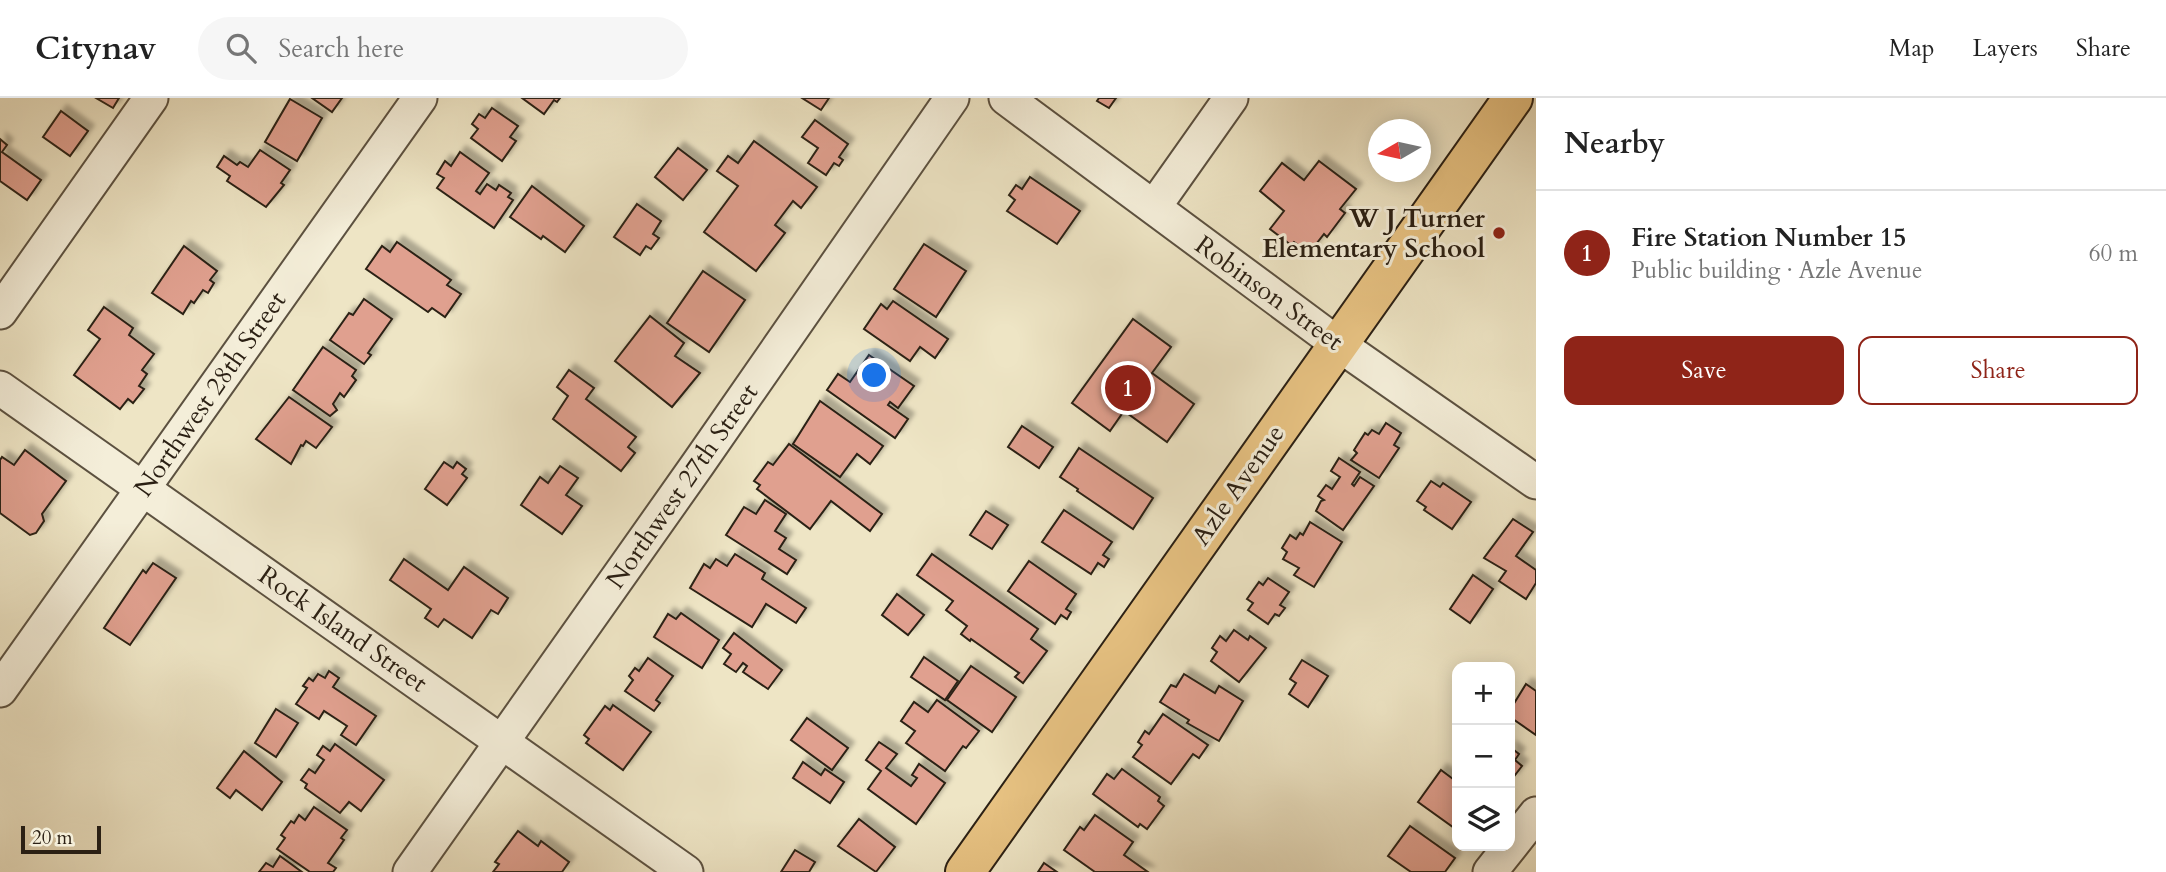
<!DOCTYPE html>
<meta charset="utf-8">
<style>
:root{--surface:#fff;--page:#f6f6f6;--text:#222;--muted:#767676;--line:#e0e0e0;--accent:#8f2418}
body{margin:0;font-family:Cardo,serif;background:var(--page);color:var(--text)}
.controls{position:absolute;right:21px;bottom:21px;display:grid;overflow:hidden;border-radius:14px;box-shadow:0 4px 18px #0003}
.controls button{width:63px;height:63px;display:grid;place-items:center;padding:0;border:0;border-bottom:2px solid var(--line);background:var(--surface);color:var(--text);font:35px sans-serif}
.compass{position:absolute;left:1368px;top:21px;width:63px;height:63px;border-radius:50%;background:var(--surface);box-shadow:0 4px 18px #0003;rotate:261deg}
.scale{position:absolute;left:21px;bottom:18px;width:80px;box-sizing:border-box;padding-left:7px;border:4px solid #2b2014;border-top:0;font-size:19px;line-height:24px;white-space:nowrap;color:#2b2014;-webkit-text-stroke:5px #f4eed9;paint-order:stroke}
.you{position:absolute;left:875px;top:278px;width:24px;height:24px;margin:-18px;border:5px solid #fff;border-radius:50%;background:#1a73e8;box-shadow:0 0 0 10px #1a73e833}
.badge{display:grid;place-items:center;width:46px;height:46px;border-radius:50%;background:var(--accent);color:#fff;font-size:23px;font-weight:700}
.pin{position:absolute;translate:-50% -50%;border:4px solid #fff;box-shadow:0 2px 7px #0006}
.list{margin:0;padding:0;list-style:none}
h2{display:flex;justify-content:space-between;align-items:center;height:91px;margin:0;padding:0 28px;font-size:30px}
h2 small{font-size:23px;font-weight:400;color:var(--muted)}
.list li{display:grid;grid-template-columns:46px 1fr auto;gap:21px;align-items:center;box-sizing:border-box;height:126px;padding:0 28px;border-top:2px solid var(--line)}
.list b{display:block;font-size:26px;white-space:nowrap}
.list p{margin:0;font-size:23px;white-space:nowrap;color:var(--muted)}
.list em{font-size:23px;font-style:normal;color:var(--muted)}
.actions{display:flex;gap:14px;padding:21px 28px}
.actions a{flex:1;padding:16px 0;border:2px solid var(--accent);border-radius:14px;text-align:center;font-size:24px;color:var(--accent)}
.actions .main{background:var(--accent);color:#fff}
.icon{flex:none;width:38px;height:38px;fill:none;stroke:currentColor;stroke-width:2;stroke-linecap:round;stroke-linejoin:round}
.map{position:relative;flex:none;width:1536px;height:774px;overflow:hidden}
header{display:flex;align-items:center;gap:42px;box-sizing:border-box;height:98px;padding:0 35px;background:var(--surface);border-bottom:2px solid var(--line)}
header strong{font-size:33px}
nav{display:flex;gap:38px;margin-inline-start:auto;font-size:24px}
.search{width:490px;height:63px;background:var(--page);display:flex;align-items:center;gap:18px;box-sizing:border-box;padding:0 24px;border-radius:38px;color:var(--muted);font-size:26px}
main{display:flex}
aside{flex:1;background:var(--surface)}
.map>svg:first-child{display:block}
</style>
<header>
<strong>Citynav</strong>
<div class="search"><svg class="icon" aria-label="search" viewBox="0 0 24 24"><circle cx="10" cy="10" r="6"/><path d="M15 15l6 6"/></svg>Search here</div>
<nav><a>Map</a><a>Layers</a><a>Share</a></nav>
</header>
<main>
<div class="map">
<svg width="1536" height="774" viewBox="0 0 1536 774">
<defs>
<filter id="shadow"><feDropShadow dx="6" dy="-6" stdDeviation="2" flood-color="#0004"/></filter>
</defs>
<rect width="100%" height="100%" fill="#eee5c5"/>
<filter id="stains"><feTurbulence type="fractalNoise" baseFrequency=".00286" numOctaves="4"/><feColorMatrix values="0 0 0 0 .2 0 0 0 0 .09 0 0 0 0 .02 0 0 0 .5 -.17"/></filter>
<radialGradient id="worn" r=".72"><stop offset=".6" stop-color="#630" stop-opacity="0"/><stop offset="1" stop-color="#630" stop-opacity=".3"/></radialGradient>
<!-- building -->
<g fill="#e0a08f" stroke="#2b2014" stroke-width="2" filter="url(#shadow)">
<polygon points="96,0 119,0 113,10"/>
<polygon points="312,0 342,0 332,14"/>
<polygon points="522,0 560,0 557,4 554,2 544,16"/>
<polygon points="802,0 829,0 821,12"/>
<polygon points="1099,0 1116,0 1109,10 1097,3"/>
<polygon points="290,1 322,20 297,63 265,44"/>
<polygon points="492,10 518,28 510,39 516,43 502,63 471,40 478,31 472,26 479,16 485,20"/>
<polygon points="61,13 88,33 70,58 43,39"/>
<polygon points="815,22 848,46 839,59 843,62 839,68 834,65 826,77 808,65 818,50 802,39"/>
<polygon points="0,41 7,47 2,54 41,82 27,102 0,83"/>
<polygon points="754,43 817,89 801,110 793,103 775,127 785,135 756,173 704,134 738,88 717,73 728,58 738,65"/>
<polygon points="678,50 707,72 683,102 655,79"/>
<polygon points="260,52 290,72 281,85 284,87 266,109 227,83 230,78 217,69 224,58 237,67 240,64 248,69"/>
<polygon points="460,54 489,75 476,93 480,96 487,86 496,92 499,87 511,95 508,99 513,102 494,130 437,90 444,80 437,76 445,63 451,68"/>
<polygon points="1319,63 1356,91 1340,111 1345,115 1327,139 1324,136 1309,155 1294,144 1291,147 1270,131 1284,113 1260,93 1282,65 1304,82"/>
<polygon points="1030,79 1080,113 1057,146 1007,113 1015,102 1009,97 1016,87 1022,91"/>
<polygon points="532,88 584,128 565,154 543,138 541,141 510,119"/>
<polygon points="637,106 661,123 653,136 659,140 651,151 646,148 640,157 614,139"/>
<polygon points="397,144 451,182 447,187 461,196 445,219 432,210 428,214 366,171 382,148 390,154"/>
<polygon points="924,146 966,173 936,219 894,191"/>
<polygon points="184,148 217,173 210,182 214,185 208,195 203,192 194,205 191,203 183,216 152,195"/>
<polygon points="703,173 745,202 709,254 667,225"/>
<polygon points="364,201 392,221 368,255 371,257 364,266 330,242 349,215 353,217"/>
<polygon points="893,203 948,241 935,260 920,249 910,263 864,231 881,206 887,211"/>
<polygon points="104,209 133,230 129,237 154,256 142,272 147,276 139,288 144,291 133,305 128,301 120,311 74,277 100,241 88,232"/>
<polygon points="650,218 684,245 675,258 700,275 672,309 615,263"/>
<polygon points="1133,221 1171,249 1152,275 1194,306 1167,344 1124,313 1110,333 1072,305"/>
<polygon points="323,249 356,272 352,278 356,282 344,299 340,295 333,306 337,312 330,318 293,292"/>
<polygon points="869,257 914,288 898,310 890,304 888,307 908,321 895,340 827,292 838,276 850,284"/>
<polygon points="569,272 594,290 586,301 636,339 628,349 635,355 621,373 553,321 568,298 557,289"/>
<polygon points="289,299 332,329 316,350 306,343 303,348 301,347 291,366 256,341"/>
<polygon points="820,303 883,348 870,366 857,356 840,379 793,346"/>
<polygon points="1386,325 1401,335 1394,347 1399,350 1379,380 1351,362 1357,355 1354,352 1365,335 1368,337 1372,332 1379,336"/>
<polygon points="1022,328 1053,349 1039,370 1008,349"/>
<polygon points="789,346 882,416 870,433 831,403 810,431 757,391 760,387 754,383 768,364 773,367"/>
<polygon points="1079,350 1153,400 1133,431 1077,393 1078,391 1060,379"/>
<polygon points="25,352 66,383 42,416 44,423 36,435 30,437 0,415 0,362 2,359 14,367"/>
<polygon points="1339,360 1360,374 1352,386 1354,388 1360,379 1374,388 1343,432 1316,413 1321,403 1324,402 1318,398 1326,387 1332,391 1340,379 1331,373"/>
<polygon points="444,364 453,370 457,364 466,371 462,376 467,380 447,407 425,391"/>
<polygon points="560,368 578,380 566,397 582,408 562,436 521,407 540,379 548,385"/>
<polygon points="1431,383 1440,389 1443,385 1471,404 1452,431 1424,412 1426,409 1417,403"/>
<polygon points="765,402 786,416 775,433 786,440 779,451 796,462 787,476 726,437 744,409 756,416"/>
<polygon points="1064,412 1112,444 1103,457 1109,461 1104,469 1098,465 1091,476 1042,444"/>
<polygon points="986,413 1008,427 992,451 970,437"/>
<polygon points="1513,421 1533,434 1516,458 1536,472 1536,485 1526,501 1499,483 1506,473 1484,460"/>
<polygon points="1310,424 1342,444 1314,489 1294,477 1299,470 1283,461 1287,454 1282,450 1290,437 1296,441 1300,435 1303,437"/>
<polygon points="735,456 765,475 762,481 806,510 796,525 766,506 752,529 690,490 704,466 710,470 716,461 727,468"/>
<polygon points="932,456 1038,531 1031,541 1047,553 1023,585 1015,579 1019,575 971,541 970,543 961,536 967,528 946,512 953,503 917,477"/>
<polygon points="404,461 448,492 464,469 508,500 498,516 491,512 472,540 444,521 438,529 425,520 431,511 390,482"/>
<polygon points="1029,463 1076,496 1066,511 1071,514 1067,521 1061,517 1055,526 1008,493"/>
<polygon points="153,465 176,480 130,547 104,530 143,472 146,475"/>
<polygon points="1473,477 1493,491 1470,525 1450,511"/>
<polygon points="1268,480 1289,494 1280,507 1285,510 1279,518 1275,516 1268,526 1248,512 1253,505 1247,501 1259,484 1263,487"/>
<polygon points="897,496 924,517 908,537 882,517"/>
<polygon points="681,515 719,542 702,570 654,539 668,516 676,521"/>
<polygon points="1234,532 1248,542 1250,538 1266,550 1239,584 1211,563 1217,554 1212,550 1220,538 1226,543"/>
<polygon points="734,535 782,572 768,591 743,574 747,568 743,565 736,574 724,566 731,556 723,550"/>
<polygon points="924,559 958,583 945,602 911,579"/>
<polygon points="648,560 673,578 656,602 660,605 654,613 625,593 633,582 629,578 635,570 639,573"/>
<polygon points="1302,562 1328,578 1308,609 1289,596 1296,585 1290,581"/>
<polygon points="971,568 1016,599 992,634 947,602"/>
<polygon points="329,573 339,580 333,589 376,618 356,647 341,637 347,628 324,613 319,621 296,606 307,590 303,588 309,580 313,583 318,576 325,580"/>
<polygon points="1184,576 1215,595 1219,588 1243,603 1219,643 1187,625 1189,622 1160,604 1171,587 1176,589"/>
<polygon points="1526,586 1536,593 1536,637 1510,619 1510,612"/>
<polygon points="937,602 979,633 966,650 963,648 945,673 906,645 915,633 901,623 914,604 928,614"/>
<polygon points="613,607 651,634 623,672 586,645 589,641 584,637 605,608 610,612"/>
<polygon points="276,611 298,625 276,659 255,645"/>
<polygon points="1163,616 1208,647 1199,660 1193,656 1171,686 1133,659 1142,647 1138,644 1145,633 1149,636"/>
<polygon points="807,620 848,650 832,672 791,642"/>
<polygon points="879,644 897,656 886,670 911,688 917,680 912,677 919,666 945,685 916,726 868,691 881,673 866,662"/>
<polygon points="335,646 384,682 361,713 349,704 340,715 305,690 307,686 301,682 309,671 315,675 324,662 317,657 323,648 330,653"/>
<polygon points="1510,649 1519,656 1515,662 1522,668 1512,681 1510,679"/>
<polygon points="244,653 282,684 262,712 236,692 230,700 217,690"/>
<polygon points="803,664 821,677 825,671 844,684 830,705 793,680"/>
<polygon points="1122,671 1160,699 1158,703 1164,708 1147,731 1140,726 1138,729 1093,696 1107,676 1114,681"/>
<polygon points="1441,672 1457,684 1457,732 1418,704"/>
<polygon points="314,709 347,732 341,740 344,742 328,765 336,770 333,774 310,774 277,751 285,740 281,737 291,723 294,725 299,717 305,722"/>
<polygon points="1095,717 1133,744 1124,757 1148,774 1095,774 1064,752 1080,729 1084,732"/>
<polygon points="859,721 895,749 876,774 838,748"/>
<polygon points="1410,728 1455,760 1445,774 1411,774 1388,758"/>
<polygon points="518,733 538,748 541,743 569,764 562,774 493,774 499,766 495,764"/>
<polygon points="795,752 815,764 809,774 781,774"/>
<polygon points="280,758 302,774 259,774 266,765 273,769"/>
<polygon points="1044,765 1057,774 1038,774"/>
</g>
<g fill="none" stroke-linecap="round" stroke-linejoin="round">
<defs>
<g id="minor">
<polyline points="1006,0 1338,246 1536,384"/>
<polyline points="1154,109 1231,0"/>
<polyline points="0,214 151,0"/>
<polyline points="0,290 686,774"/>
<polyline points="0,592 420,0"/>
<polyline points="410,774 698,366 952,0"/>
<polyline points="1490,774 1536,716"/>
</g>
<polyline id="major" points="965,774 1513,0"/>
</defs>
<!-- minor casing -->
<use href="#minor" stroke="#5c5140" stroke-width="37"/>
<!-- major casing -->
<use href="#major" stroke="#2b2014" stroke-width="42"/>
<!-- minor -->
<use href="#minor" stroke="#f4eed9" stroke-width="33"/>
<!-- major -->
<use href="#major" stroke="#e7c282" stroke-width="38"/>
</g>
<!-- markers -->
<circle fill="#8f2418" stroke="#f4eed9" stroke-width="2.5" cx="1499" cy="135" r="7"/>
<g text-anchor="middle" dominant-baseline="central" stroke-width="6" stroke-linejoin="round" paint-order="stroke">
<!-- poi labels -->
<g font-size="26" font-weight="bold" fill="#2b2014" stroke="#f4eed9" text-anchor="end">
<text x="1485" y="120">W J Turner<tspan x="1485" dy="30">Elementary School</tspan></text>
</g>
<!-- street labels -->
<g font-size="26" fill="#2b2014" stroke="#f4eed9">
<text transform="translate(1269 195) rotate(36)">Robinson Street</text>
<text transform="translate(210 296) rotate(-55)">Northwest 28th Street</text>
<text transform="translate(1238 387) rotate(-55)">Azle Avenue</text>
<text transform="translate(682 388) rotate(-55)">Northwest 27th Street</text>
<text transform="translate(343 531) rotate(35)">Rock Island Street</text>
</g>
</g>
<rect width="100%" height="100%" filter="url(#stains)"/>
<rect width="100%" height="100%" fill="url(#worn)"/>
</svg>
<div class="controls">
<button>+</button>
<button>−</button>
<button><svg class="icon" aria-label="layers" viewBox="0 0 24 24"><path d="M12 4l9 5-9 5-9-5zM3 14l9 5 9-5"/></svg></button>
</div>
<svg class="compass" viewBox="-18 -18 36 36"><path d="M0-13l5 13h-10z" fill="#e53935"/><path d="M0 13l5-13h-10z" fill="#767676"/></svg>
<div class="scale">20 m</div>
<div class="you"></div>
<div class="pin badge" style="left:1128px;top:290px">1</div>
</div>
<aside>
<h2>Nearby<small></small></h2>
<ul class="list">
<li><span class="badge">1</span><div><b>Fire Station Number 15</b><p>Public building · Azle Avenue</p></div><em>60 m</em></li>
</ul>
<div class="actions"><a class="main">Save</a><a>Share</a></div>
</aside>
</main>
